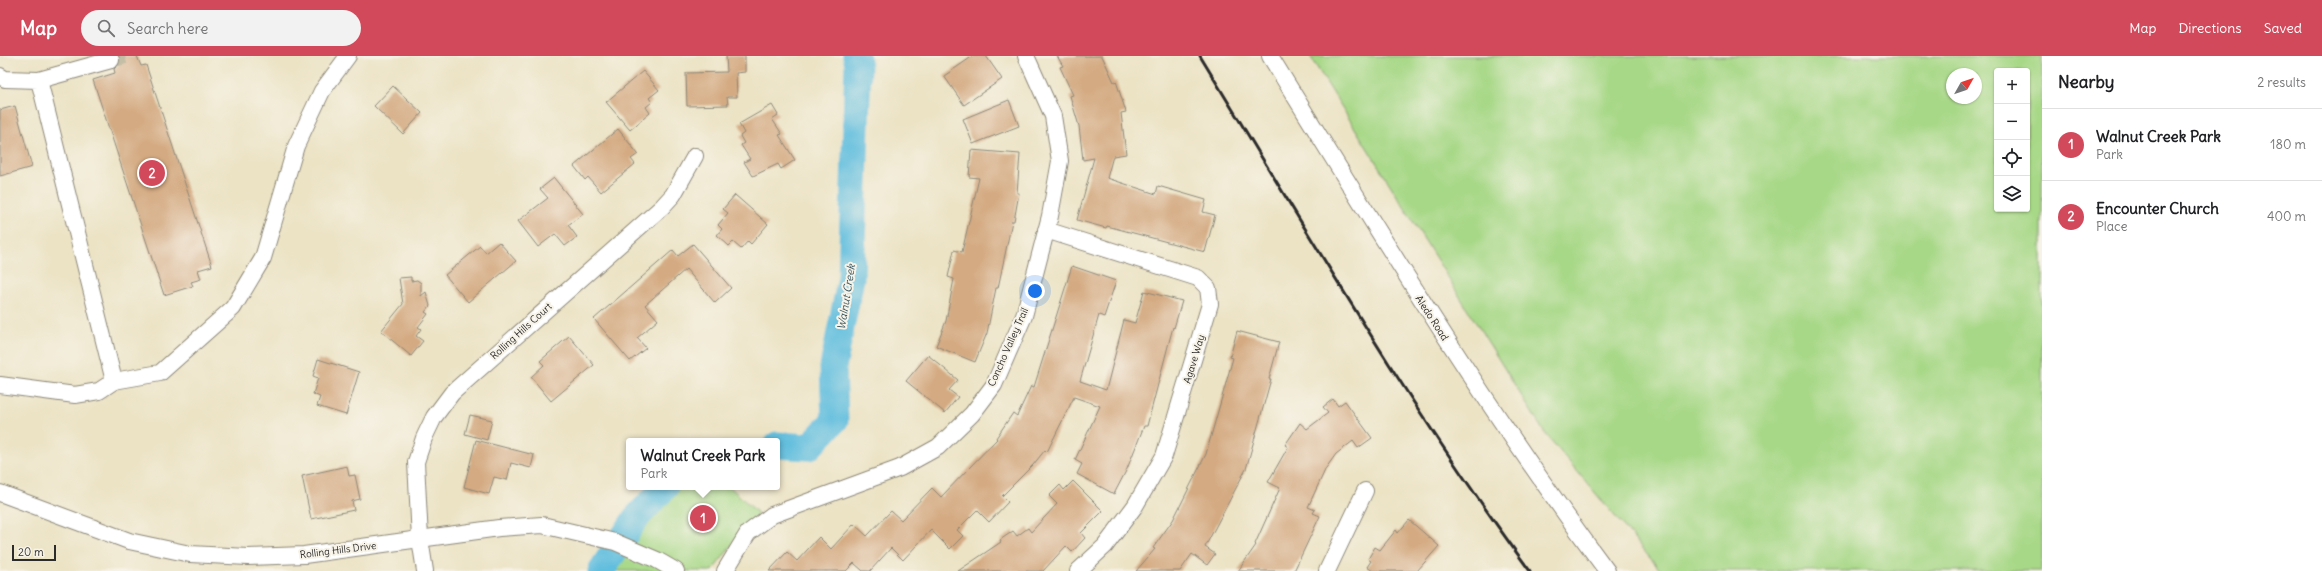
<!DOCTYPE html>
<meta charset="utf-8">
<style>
:root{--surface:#fff;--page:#f2f2f2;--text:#202124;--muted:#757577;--line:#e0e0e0;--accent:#d1495b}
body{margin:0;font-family:Delius,sans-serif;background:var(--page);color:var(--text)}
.controls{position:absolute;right:12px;top:12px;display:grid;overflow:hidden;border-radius:4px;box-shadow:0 1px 3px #0004}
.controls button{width:36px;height:36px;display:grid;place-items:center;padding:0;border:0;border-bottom:1px solid var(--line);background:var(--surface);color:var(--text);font:20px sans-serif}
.compass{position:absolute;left:1946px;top:12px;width:36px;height:36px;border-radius:50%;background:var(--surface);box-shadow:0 1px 3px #0004;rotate:50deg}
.scale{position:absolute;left:12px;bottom:10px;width:44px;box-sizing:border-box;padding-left:4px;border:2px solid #2b2b2b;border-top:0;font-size:11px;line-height:14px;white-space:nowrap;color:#2b2b2b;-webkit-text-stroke:3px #f7f3e8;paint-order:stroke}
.you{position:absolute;left:1035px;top:235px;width:14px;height:14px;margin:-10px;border:3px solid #fff;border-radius:50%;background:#1a73e8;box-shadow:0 0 0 6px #1a73e833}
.badge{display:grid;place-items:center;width:26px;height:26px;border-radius:50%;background:var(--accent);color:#fff;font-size:13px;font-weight:700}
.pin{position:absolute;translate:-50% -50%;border:2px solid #fff;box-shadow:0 1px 4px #0006}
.popup{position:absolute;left:626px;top:382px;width:154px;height:52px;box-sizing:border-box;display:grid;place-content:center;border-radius:4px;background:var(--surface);filter:drop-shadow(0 1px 3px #0005);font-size:13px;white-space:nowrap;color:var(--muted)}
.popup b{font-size:15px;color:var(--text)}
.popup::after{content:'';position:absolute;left:50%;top:100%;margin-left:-8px;border:8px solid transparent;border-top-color:var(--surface)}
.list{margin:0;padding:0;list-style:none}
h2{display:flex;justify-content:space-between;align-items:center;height:52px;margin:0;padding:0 16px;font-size:17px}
h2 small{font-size:13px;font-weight:400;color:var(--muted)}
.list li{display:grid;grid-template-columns:26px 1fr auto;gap:12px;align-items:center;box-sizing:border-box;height:72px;padding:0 16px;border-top:1px solid var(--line)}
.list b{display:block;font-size:15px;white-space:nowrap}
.list p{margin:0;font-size:13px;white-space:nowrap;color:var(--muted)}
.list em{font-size:13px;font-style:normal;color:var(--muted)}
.icon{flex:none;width:22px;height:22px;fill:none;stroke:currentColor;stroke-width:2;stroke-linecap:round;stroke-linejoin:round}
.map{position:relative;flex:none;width:2042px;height:515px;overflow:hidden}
header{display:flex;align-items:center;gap:24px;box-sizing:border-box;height:56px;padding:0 20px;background:var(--accent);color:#fff}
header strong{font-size:19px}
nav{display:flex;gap:22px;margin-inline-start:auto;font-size:14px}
.search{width:280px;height:36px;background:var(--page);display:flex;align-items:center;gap:10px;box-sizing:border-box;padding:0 14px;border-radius:22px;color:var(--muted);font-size:15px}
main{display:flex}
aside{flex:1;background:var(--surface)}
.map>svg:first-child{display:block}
</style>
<header>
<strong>Map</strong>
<div class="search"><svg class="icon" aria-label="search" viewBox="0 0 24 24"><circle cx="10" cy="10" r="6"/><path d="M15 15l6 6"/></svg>Search here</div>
<nav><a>Map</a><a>Directions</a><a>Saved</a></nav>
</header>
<main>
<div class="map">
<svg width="2042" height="515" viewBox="0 0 2042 515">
<rect width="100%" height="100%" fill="#f7f3e8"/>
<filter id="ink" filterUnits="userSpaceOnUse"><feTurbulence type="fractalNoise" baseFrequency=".025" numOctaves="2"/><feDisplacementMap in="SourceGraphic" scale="8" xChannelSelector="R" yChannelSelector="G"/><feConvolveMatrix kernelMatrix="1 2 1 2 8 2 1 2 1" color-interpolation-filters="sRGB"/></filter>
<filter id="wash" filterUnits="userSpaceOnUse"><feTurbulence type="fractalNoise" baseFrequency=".012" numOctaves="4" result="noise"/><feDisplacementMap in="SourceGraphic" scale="16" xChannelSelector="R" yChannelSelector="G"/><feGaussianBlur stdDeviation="0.9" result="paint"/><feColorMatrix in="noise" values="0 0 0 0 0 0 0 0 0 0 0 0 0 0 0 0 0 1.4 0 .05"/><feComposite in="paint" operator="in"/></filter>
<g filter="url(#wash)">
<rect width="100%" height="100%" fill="#ece3c5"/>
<!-- green -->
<g fill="#a7d887" stroke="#698259" fill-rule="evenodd">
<path d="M1310,0h732v515h-381l-117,-139zM1997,15h30v138h-30zM1952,18h24v24h-24z"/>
<polygon points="674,431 730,431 759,458 750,466 712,515 614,515"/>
</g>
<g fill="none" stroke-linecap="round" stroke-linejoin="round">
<!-- river -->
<g stroke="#60bede" stroke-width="27">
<polyline points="777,389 809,391 835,364 833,311 851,222 858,7 856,0"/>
<polyline points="601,515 636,462 665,431"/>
</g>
</g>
<g id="blocks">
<!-- building -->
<g fill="#d4aa82">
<polygon points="119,0 137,0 141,10 146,9 212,210 198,214 201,223 191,226 193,230 164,239 93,24 115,17 114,13 120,7"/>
<polygon points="726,0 745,0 745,16 736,17 737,41 727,41 728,49 687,50 686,17 727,16"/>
<polygon points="973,0 986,0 1002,23 964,49 944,20"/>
<polygon points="1057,0 1102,0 1114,26 1116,25 1126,56 1121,57 1126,98 1113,100 1107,122 1156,138 1158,130 1206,144 1203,156 1215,159 1205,196 1107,170 1106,172 1077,164 1094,102 1083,104 1079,70 1070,40 1073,39 1060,11 1063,10"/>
<polygon points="643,15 659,34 649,42 652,46 646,51 650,57 630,74 606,46"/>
<polygon points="393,30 422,57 403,78 374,50"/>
<polygon points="1009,44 1019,70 973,88 963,63"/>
<polygon points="772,49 778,59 772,63 782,78 779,79 795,104 781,113 778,108 753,120 744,106 750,103 741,89 744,87 740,80 744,77 739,68"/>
<polygon points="15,50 32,111 0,120 0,54"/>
<polygon points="618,73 638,98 631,103 635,108 601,136 588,121 585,124 574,110"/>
<polygon points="971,94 1020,98 1017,137 1019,137 1014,165 1012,165 998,232 996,232 987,277 975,306 936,290 946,265 954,223 948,221 954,194 962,196 979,122 969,121"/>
<polygon points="554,122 583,158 568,169 577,181 565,190 555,178 538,191 518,165 548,142 540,133"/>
<polygon points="735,139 768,168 751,188 748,185 741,193 733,186 729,190 717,179 722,173 718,169 728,157 723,153"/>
<polygon points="499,186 516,205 468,246 445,219 480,190 486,197"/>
<polygon points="693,188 731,232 715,247 686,213 645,249 658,264 637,282 646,292 630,305 594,263 673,194 678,200"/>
<polygon points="1072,210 1116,225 1104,261 1099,259 1080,325 1106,334 1124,264 1135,267 1144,235 1182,245 1174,272 1173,271 1147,370 1144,370 1127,413 1114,438 1077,418 1082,408 1075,404 1100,350 1074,341 1047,396 1045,394 1033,409 1002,440 1008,446 989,466 977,454 957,474 963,480 950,493 931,474 903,504 891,492 870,515 863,515 854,507 846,515 769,515 787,496 797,505 819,481 831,493 854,468 867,480 891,455 901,464 932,432 941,441 997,383 996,382 1013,357 1017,360 1031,330 1034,331"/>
<polygon points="411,221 411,225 417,224 421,227 421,240 426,236 430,250 425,256 428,258 418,271 421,273 416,280 423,285 411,300 381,275 403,248 399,222"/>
<polygon points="1237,275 1279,286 1269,323 1271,323 1246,413 1205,491 1215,498 1207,509 1192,498 1180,515 1136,515 1155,493 1153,492 1173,464 1206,398 1233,302 1230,301"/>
<polygon points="569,280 594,309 551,345 531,321 544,309 540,305"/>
<polygon points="928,299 958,324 949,334 958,341 945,357 906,325"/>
<polygon points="318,303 359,316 346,359 317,350 320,341 313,338 318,322 313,320"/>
<polygon points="1333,343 1338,350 1345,345 1372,382 1358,392 1353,385 1336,398 1326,412 1308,451 1315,454 1313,457 1320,460 1294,515 1238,515 1256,489 1255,488 1280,432 1268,426 1288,391 1285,389 1300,367 1307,373 1328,357 1323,351"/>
<polygon points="470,359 492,364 487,384 465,378"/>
<polygon points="476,384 534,399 531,412 511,407 507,424 494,421 489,438 464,431"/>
<polygon points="347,410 349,420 355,419 360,443 352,445 354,454 311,463 302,420"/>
<polygon points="1073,425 1103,455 1081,477 1085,482 1072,496 1066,490 1043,515 958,515 1001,486 1000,484 1013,475 1017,480 1028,472 1031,476 1057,448 1049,440 1060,429 1064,434"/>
<polygon points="1409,464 1439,490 1417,515 1373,515 1367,511 1371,505 1368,503 1375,491 1380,494 1396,474 1398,477"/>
</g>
</g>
</g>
<g filter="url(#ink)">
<use href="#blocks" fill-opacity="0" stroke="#8c8778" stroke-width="1"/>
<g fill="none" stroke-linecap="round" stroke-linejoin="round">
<!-- minor-tunnel -->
<polyline stroke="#c5bea6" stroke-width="16" stroke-dasharray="16 8" stroke-linecap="butt" points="111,4 125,0"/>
<defs>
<g id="minor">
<path d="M1270,0c108,175 214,350 337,515"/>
<polyline points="0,20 5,23 39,24 114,325 99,335 75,339 0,329"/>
<polyline points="39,24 111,4"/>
<polyline points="1046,174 1198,222 1208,232 1210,248 1164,400 1135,450 1105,490 1078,515"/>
<polyline points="114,325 160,317 233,252 263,202 296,90 322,35 348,0"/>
<polyline points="0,437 129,485 190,498 248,501 304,499 499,472 542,469 615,486 657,504 676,515"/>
<polyline points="425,515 420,483 416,406 424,382 434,361 452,337 662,151 673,139 695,100"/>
<polyline points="725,515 748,477 772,459 900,412 938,391 972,358 994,329 1024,260 1050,160 1060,105 1053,60 1026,0"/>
<polyline points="1327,515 1365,435"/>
</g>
</defs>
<!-- minor casing -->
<use href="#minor" stroke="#8c8778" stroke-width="18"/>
<!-- minor -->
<use href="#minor" stroke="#fff" stroke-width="16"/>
<!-- rail -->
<path stroke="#2b2b2b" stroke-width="3" d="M1200,0c106,173 209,351 330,515"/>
</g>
</g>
<g text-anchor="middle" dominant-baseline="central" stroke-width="4" stroke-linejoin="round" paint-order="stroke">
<!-- street labels -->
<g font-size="10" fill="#2b2b2b" stroke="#f7f3e8">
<text transform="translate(1432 262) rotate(57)">Aledo Road</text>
<text transform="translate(521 275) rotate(-42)">Rolling Hills Court</text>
<text transform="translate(1008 291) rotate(-66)">Concho Valley Trail</text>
<text transform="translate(1194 303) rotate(-73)">Agave Way</text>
<text transform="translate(338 494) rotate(-7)">Rolling Hills Drive</text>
</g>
<!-- water labels -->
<g font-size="11" font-style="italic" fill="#3b5761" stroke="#f7f3e8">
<text transform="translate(846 241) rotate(-81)">Walnut Creek</text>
</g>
</g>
</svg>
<div class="controls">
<button>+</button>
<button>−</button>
<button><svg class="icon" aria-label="locate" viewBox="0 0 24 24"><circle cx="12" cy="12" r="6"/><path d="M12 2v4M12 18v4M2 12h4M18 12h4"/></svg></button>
<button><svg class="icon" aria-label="layers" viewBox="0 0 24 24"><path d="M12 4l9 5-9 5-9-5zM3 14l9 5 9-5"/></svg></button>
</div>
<svg class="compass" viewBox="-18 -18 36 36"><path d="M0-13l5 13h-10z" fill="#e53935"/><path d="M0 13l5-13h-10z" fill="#757577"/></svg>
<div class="scale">20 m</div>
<div class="you"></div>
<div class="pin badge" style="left:703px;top:462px">1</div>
<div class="popup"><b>Walnut Creek Park</b>Park</div>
<div class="pin badge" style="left:152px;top:117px">2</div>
</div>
<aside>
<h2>Nearby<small>2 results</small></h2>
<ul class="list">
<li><span class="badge">1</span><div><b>Walnut Creek Park</b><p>Park</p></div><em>180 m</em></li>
<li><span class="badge">2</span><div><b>Encounter Church</b><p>Place</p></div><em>400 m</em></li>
</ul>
</aside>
</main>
